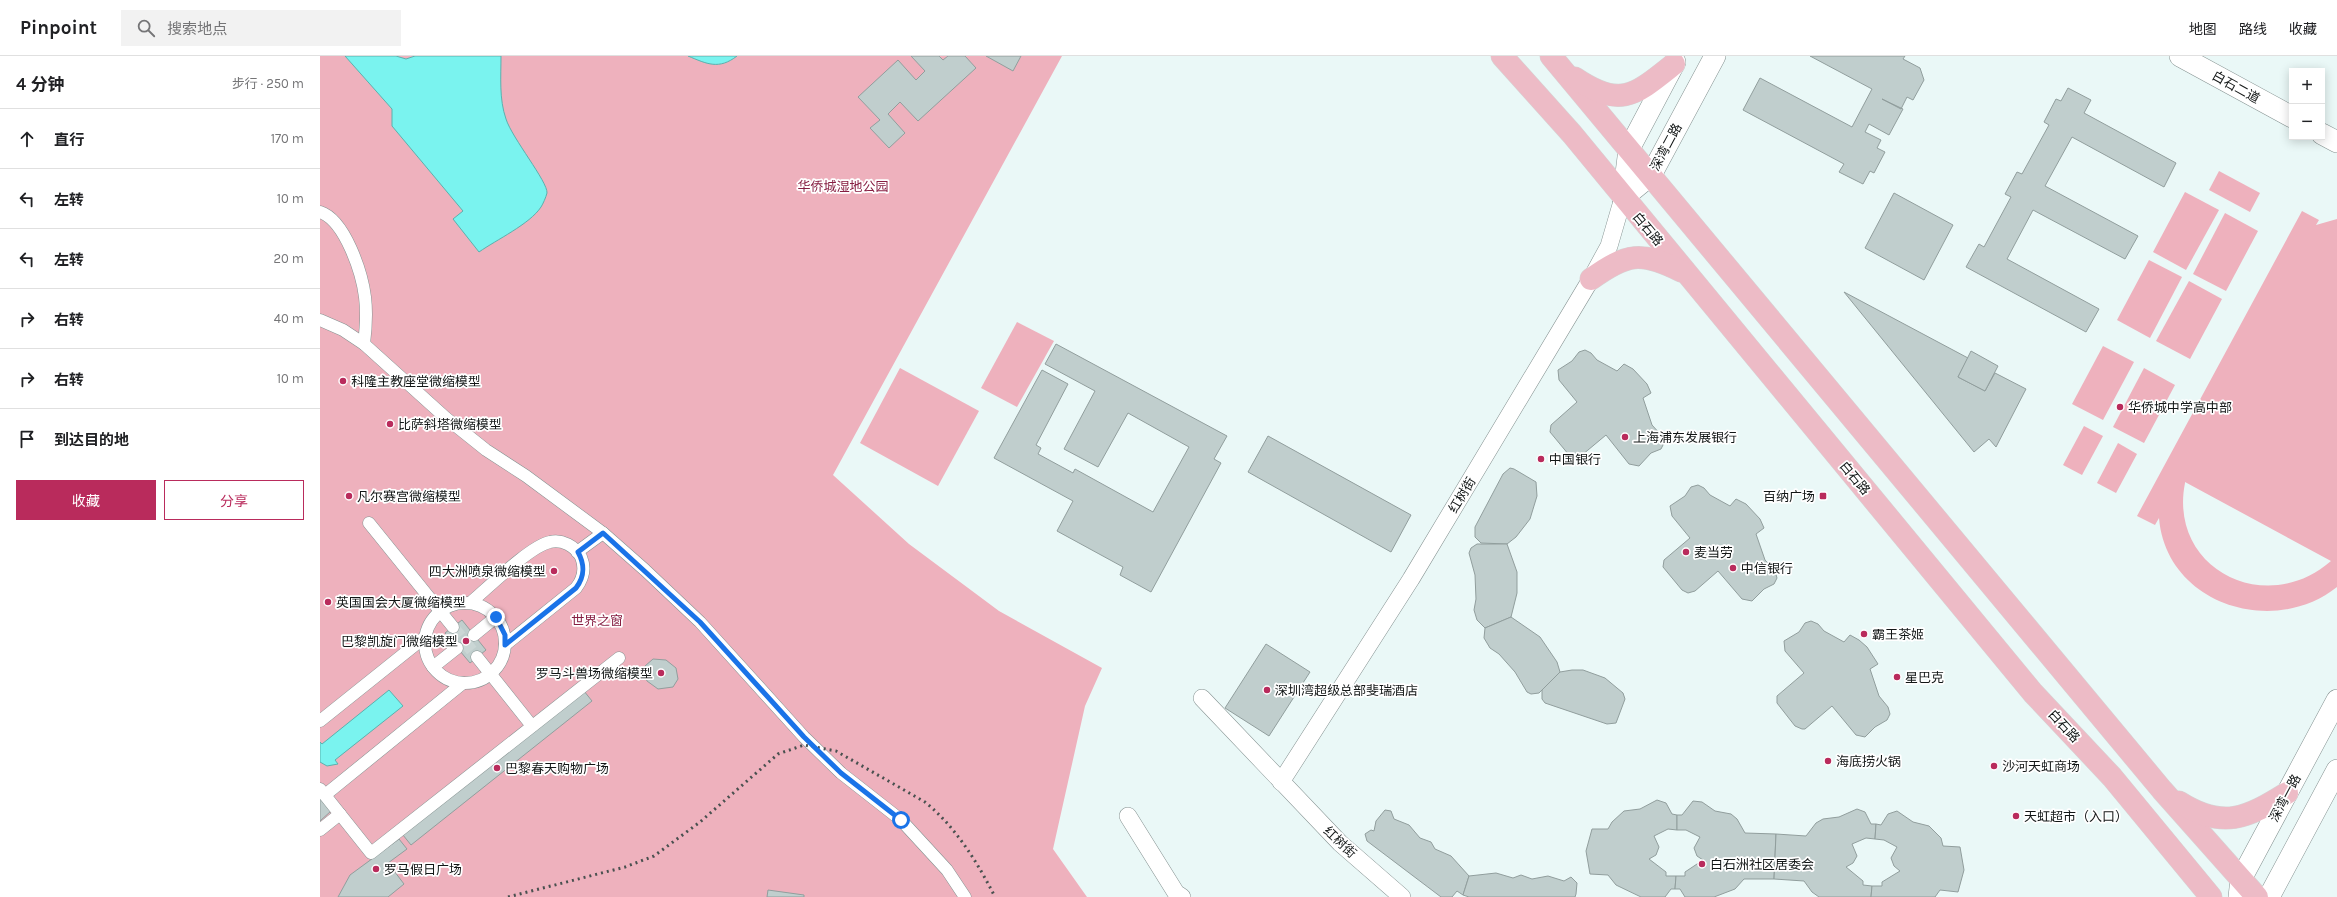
<!DOCTYPE html>
<html lang="zh">
<meta charset="utf-8">
<style>
:root{--surface:#fff;--page:#f2f2f2;--text:#202124;--muted:#757577;--line:#e0e0e0;--accent:#b92b5c}
body{margin:0;font-family:Karla,"Noto Sans SC",sans-serif;background:var(--page);color:var(--text)}
.controls{position:absolute;right:12px;top:12px;display:grid;overflow:hidden;border-radius:0px;box-shadow:0 2px 10px #0003}
.controls button{width:36px;height:36px;display:grid;place-items:center;padding:0;border:0;border-bottom:1px solid var(--line);background:var(--surface);color:var(--text);font:20px sans-serif}
.stop{position:absolute;width:12px;height:12px;margin:-9px;border:3px solid #1a73e8;border-radius:50%;background:#fff}
.stop.end{background:#1a73e8;border-color:#fff;box-shadow:0 1px 4px #0008}
.list{margin:0;padding:0;list-style:none}
h2{display:flex;justify-content:space-between;align-items:center;height:52px;margin:0;padding:0 16px;font-size:17px}
h2 small{font-size:13px;font-weight:400;color:var(--muted)}
.list li{display:grid;grid-template-columns:26px 1fr auto;gap:12px;align-items:center;box-sizing:border-box;height:60px;padding:0 16px;border-top:1px solid var(--line)}
.list b{display:block;font-size:15px;white-space:nowrap}
.list em{font-size:13px;font-style:normal;color:var(--muted)}
.actions{display:flex;gap:8px;padding:12px 16px}
.actions a{flex:1;padding:9px 0;border:1px solid var(--accent);border-radius:0px;text-align:center;font-size:14px;color:var(--accent)}
.actions .main{background:var(--accent);color:#fff}
.icon{flex:none;width:22px;height:22px;fill:none;stroke:currentColor;stroke-width:2;stroke-linecap:round;stroke-linejoin:round}
.map{position:relative;flex:none;width:2017px;height:841px;overflow:hidden}
header{display:flex;align-items:center;gap:24px;box-sizing:border-box;height:56px;padding:0 20px;background:var(--surface);border-bottom:1px solid var(--line)}
header strong{font-size:19px}
nav{display:flex;gap:22px;margin-inline-start:auto;font-size:14px}
.search{width:280px;height:36px;background:var(--page);display:flex;align-items:center;gap:10px;box-sizing:border-box;padding:0 14px;border-radius:0px;color:var(--muted);font-size:15px}
main{display:flex}
aside{flex:1;background:var(--surface)}
.map>svg:first-child{display:block}
</style>
<header>
<strong>Pinpoint</strong>
<div class="search"><svg class="icon" aria-label="search" viewBox="0 0 24 24"><circle cx="10" cy="10" r="6"/><path d="M15 15l6 6"/></svg>搜索地点</div>
<nav><a>地图</a><a>路线</a><a>收藏</a></nav>
</header>
<main>
<aside>
<h2>4 分钟<small>步行 · 250 m</small></h2>
<ul class="list">
<li><svg class="icon" aria-label="ahead" viewBox="0 0 24 24"><path d="M12 20V5M6 11l6-6 6 6"/></svg><div><b>直行</b></div><em>170 m</em></li>
<li><svg class="icon" aria-label="left" viewBox="0 0 24 24"><path d="M17 20v-9H6M10 6l-5 5 5 5"/></svg><div><b>左转</b></div><em>10 m</em></li>
<li><svg class="icon" aria-label="left" viewBox="0 0 24 24"><path d="M17 20v-9H6M10 6l-5 5 5 5"/></svg><div><b>左转</b></div><em>20 m</em></li>
<li><svg class="icon" aria-label="right" viewBox="0 0 24 24"><path d="M7 20v-9h11M14 6l5 5-5 5"/></svg><div><b>右转</b></div><em>40 m</em></li>
<li><svg class="icon" aria-label="right" viewBox="0 0 24 24"><path d="M7 20v-9h11M14 6l5 5-5 5"/></svg><div><b>右转</b></div><em>10 m</em></li>
<li><svg class="icon" aria-label="arrive" viewBox="0 0 24 24"><path d="M6 21V4h12l-3 4 3 4H6"/></svg><div><b>到达目的地</b></div></li>
</ul>
<div class="actions"><a class="main">收藏</a><a>分享</a></div>
</aside>
<div class="map">
<svg width="2017" height="841" viewBox="0 0 2017 841">
<rect width="100%" height="100%" fill="#eaf8f7"/>
<!-- green -->
<g fill="#eeb1bd" fill-rule="evenodd">
<polygon points="0,0 742,0 513,419 589,488 679,555 782,612 765,650 733,793 767,841 0,841"/>
<polygon points="1899,115 1940,137 1930,156 1889,134"/>
<polygon points="1865,136 1899,154 1866,214 1833,196"/>
<path d="M1982,155l17,9 -3,5 21,-6v368c-64,51 -171,17 -178,-69l-4,7 -18,-9zM1865,427v-1l146,79c-65,57 -163,8 -146,-78z"/>
<polygon points="1905,157 1938,175 1906,235 1873,218"/>
<polygon points="1829,204 1862,221 1830,282 1797,264"/>
<polygon points="1869,225 1902,243 1870,303 1836,285"/>
<polygon points="697,266 734,285 697,351 661,332"/>
<polygon points="1783,290 1814,306 1783,364 1752,348"/>
<polygon points="580,312 659,355 618,430 540,387"/>
<polygon points="1824,312 1855,329 1824,387 1793,371"/>
<polygon points="1764,370 1783,380 1762,419 1743,409"/>
<polygon points="1798,387 1817,398 1796,437 1777,427"/>
</g>
<!-- water -->
<g fill="#7af3ef" stroke="#5bb1ae">
<path d="M25,0h51l10,3 9,-3h86c0,21 -2,43 5,63 6,19 42,63 41,74 -1,4 -4,11 -6,14 -11,17 -45,33 -62,45l-26,-33 10,-8 -71,-85v-17z"/>
<path d="M368,0h49c-18,14 -30,8 -49,0z"/>
<polygon points="69,634 83,650 15,704 18,708 7,710 0,706 0,686 2,688"/>
</g>
<!-- building -->
<g fill="#c0cecd" stroke="#919e9d">
<polygon points="591,0 619,0 623,4 628,0 645,0 656,12 598,65 580,46 568,58 585,77 569,92 550,72 560,64 538,41 578,4 596,24 605,15"/>
<polygon points="666,0 701,0 693,15"/>
<polygon points="1490,0 1585,0 1583,3 1600,12 1604,24 1593,44 1587,41 1581,53 1562,43 1583,53 1569,79 1549,68 1545,76 1561,84 1557,92 1565,96 1554,117 1550,115 1543,128 1519,116 1524,108 1423,54 1440,22 1532,71 1552,33"/>
<polygon points="1748,32 1771,44 1764,57 1856,107 1844,131 1752,81 1725,130 1818,180 1805,203 1713,154 1687,203 1779,253 1766,276 1646,211 1659,188 1664,191 1691,141 1685,138 1697,116 1702,118 1729,69 1724,66 1736,43 1741,45"/>
<polygon points="1574,137 1633,169 1604,224 1545,192"/>
<polygon points="1524,236 1648,302 1638,321 1665,335 1675,317 1706,333 1676,391 1669,383 1654,396"/>
<polygon points="736,288 907,380 894,403 901,407 831,536 800,519 803,511 737,475 753,445 674,402 722,314 748,328 716,389 721,392 718,398 753,417 755,413 833,456 869,391 808,357 778,411 744,393 775,335 725,308"/>
<polygon points="1265,294 1271,297 1277,304 1297,315 1304,308 1313,313 1327,328 1331,337 1323,342 1332,369 1342,380 1344,387 1341,393 1331,397 1319,410 1309,408 1286,379 1262,399 1255,402 1249,399 1230,376 1231,369 1257,346 1239,324 1238,314 1252,305 1259,296"/>
<polygon points="1651,295 1678,310 1665,335 1638,321"/>
<polygon points="948,380 1091,459 1071,496 928,416"/>
<polygon points="1190,412 1194,413 1216,426 1217,440 1210,463 1196,481 1187,488 1161,487 1155,481 1155,471 1183,418"/>
<polygon points="1378,429 1384,432 1390,439 1410,450 1416,443 1426,448 1440,463 1444,472 1436,478 1445,504 1455,515 1457,522 1454,528 1444,533 1432,545 1422,543 1398,515 1375,535 1368,537 1362,534 1343,511 1344,504 1370,482 1352,460 1350,450 1365,440 1371,431"/>
<polygon points="1157,488 1187,488 1197,516 1197,537 1191,561 1165,572 1157,564 1154,554 1156,543 1155,519 1149,497 1151,492"/>
<polygon points="1191,561 1220,581 1237,606 1240,616 1219,637 1211,638 1207,636 1195,616 1179,598 1170,592 1164,582 1165,572"/>
<polygon points="142,564 166,594 150,607 125,577"/>
<polygon points="1491,565 1498,568 1504,575 1524,586 1530,579 1539,584 1547,591 1558,608 1550,613 1559,640 1568,651 1570,658 1567,664 1555,671 1545,681 1536,679 1512,650 1485,673 1482,673 1475,670 1457,647 1457,640 1484,617 1465,595 1464,585 1479,576 1485,567"/>
<polygon points="946,588 990,616 949,680 905,652"/>
<polygon points="333,603 346,604 356,612 358,623 353,631 338,633 327,625 324,618 325,610"/>
<polygon points="1252,614 1263,614 1285,622 1303,637 1305,643 1296,667 1287,668 1225,647 1222,643 1222,634 1240,616"/>
<polygon points="264,635 272,645 91,789 83,779"/>
<polygon points="0,742 11,755 0,765"/>
<polygon points="1337,744 1346,747 1352,758 1357,759 1357,774 1348,773 1334,780 1339,791 1336,799 1329,803 1346,816 1346,820 1356,820 1355,833 1351,833 1345,841 1321,841 1296,829 1288,819 1270,818 1266,795 1272,773 1288,773 1292,766 1304,755 1320,753"/>
<polygon points="1373,745 1382,746 1395,755 1411,758 1417,763 1425,777 1456,778 1454,823 1424,823 1415,833 1394,841 1365,841 1360,833 1355,833 1356,820 1365,820 1365,816 1383,804 1377,800 1374,792 1380,781 1366,774 1357,774 1357,759 1362,759"/>
<polygon points="1537,753 1545,756 1551,768 1556,768 1555,783 1546,782 1532,788 1537,800 1533,807 1526,811 1543,825 1543,829 1552,830 1551,841 1499,841 1492,836 1484,825 1454,823 1456,778 1486,780 1496,767 1503,763 1519,761"/>
<polygon points="1065,754 1071,755 1074,763 1089,769 1100,782 1111,786 1115,793 1131,800 1149,820 1143,839 1137,835 1132,841 1121,841 1047,785 1045,778 1051,774 1054,775 1056,765"/>
<polygon points="1577,755 1593,766 1609,770 1621,782 1623,790 1640,791 1644,814 1638,836 1620,834 1615,841 1551,841 1552,830 1562,830 1562,826 1580,815 1574,810 1571,802 1577,791 1564,784 1555,783 1556,768 1561,769 1568,758"/>
<polygon points="79,783 87,793 68,807 84,828 68,841 18,841 30,819"/>
<polygon points="1176,817 1193,822 1201,819 1212,823 1228,820 1244,825 1251,821 1257,827 1256,838 1255,841 1149,841 1143,839 1149,820"/>
<polygon points="448,834 484,839 484,841 447,841"/>
</g>
<g fill="none" stroke-linecap="round" stroke-linejoin="round">
<!-- pedestrian-tunnel -->
<polyline stroke="#cad6d5" stroke-width="12" stroke-dasharray="12 6" stroke-linecap="butt" points="133,571 157,601"/>
<defs>
<g id="pedestrian">
<path d="M0,156c25,8 42,61 45,85 2,16 1,31 -1,47"/>
<polyline points="0,264 23,274 44,288 126,362 166,394 206,420 283,477 325,514 380,566 484,681 521,717 581,764 627,814 645,841"/>
<polyline points="49,467 133,571"/>
<polyline points="257,496 283,477"/>
<circle cx="145" cy="587" r="40"/>
<path d="M150,547c18,-15 60,-57 80,-61 12,-3 25,4 31,15 5,12 2,22 -5,31l-71,57"/>
<polyline points="154,579 176,561"/>
<polyline points="157,601 212,670"/>
<polyline points="113,611 137,592"/>
<polyline points="0,665 105,581"/>
<polyline points="0,733 51,797 299,602"/>
<polyline points="5,739 143,627"/>
<polyline points="0,774 20,758"/>
</g>
<g id="minor">
<polyline points="882,642 1020,787 1082,841"/>
<polyline points="961,726 1091,523 1271,223 1289,190 1303,142"/>
<polyline points="808,760 856,837 862,841"/>
</g>
<g id="tertiary">
<polyline points="1860,0 1972,61"/>
<polyline points="2002,78 2017,86"/>
<polyline points="1303,142 1331,119 1395,0"/>
<polyline points="1303,142 1309,93 1355,6"/>
<polyline points="1919,841 1921,823 2017,644"/>
<polyline points="1949,841 2017,714"/>
</g>
<g id="primary">
<polyline points="1182,0 1252,78 1713,637 1792,721 1891,841"/>
<polyline points="1231,0 1842,734 1937,841"/>
<path d="M1255,22c46,31 60,17 99,-14"/>
<path d="M1271,223c36,-26 50,-28 90,-8"/>
<path d="M1859,746c44,28 68,16 108,-9"/>
</g>
</defs>
<!-- pedestrian casing -->
<use href="#pedestrian" stroke="#859291" stroke-width="13"/>
<!-- minor casing -->
<use href="#minor" stroke="#859291" stroke-width="18"/>
<!-- tertiary casing -->
<use href="#tertiary" stroke="#859291" stroke-width="22"/>
<!-- primary casing -->
<use href="#primary" stroke="#d4d5d5" stroke-width="23"/>
<!-- pedestrian -->
<use href="#pedestrian" stroke="#fff" stroke-width="12"/>
<!-- minor -->
<use href="#minor" stroke="#fff" stroke-width="17"/>
<!-- tertiary -->
<use href="#tertiary" stroke="#fff" stroke-width="21"/>
<!-- primary -->
<use href="#primary" stroke="#edbbc6" stroke-width="22"/>
<!-- rail -->
<path stroke="#49504f" stroke-width="3" stroke-dasharray="2 4" stroke-linecap="butt" d="M188,841l117,-30 29,-11 46,-34 78,-68 26,-9 32,6 89,51c30,24 53,61 70,95"/>
</g>
<g fill="none" stroke-linecap="round" stroke-linejoin="round">
<!-- route -->
<path stroke="#1a73e8" stroke-width="5" d="M176,561l9,18v10l71,-57c9,-12 9,-23 2,-36l25,-19 97,89 104,115 37,36 60,47"/>
</g>
<!-- markers -->
<g fill="#b92b5c" stroke="#fff" stroke-width="1.5">
<circle cx="23" cy="325" r="4"/>
<circle cx="1800" cy="351" r="4"/>
<circle cx="70" cy="368" r="4"/>
<circle cx="1305" cy="381" r="4"/>
<circle cx="1221" cy="403" r="4"/>
<circle cx="29" cy="440" r="4"/>
<rect x="1499" y="436" width="8" height="8" rx="2"/>
<circle cx="1366" cy="496" r="4"/>
<circle cx="1413" cy="512" r="4"/>
<circle cx="234" cy="515" r="4"/>
<circle cx="8" cy="546" r="4"/>
<circle cx="1544" cy="578" r="4"/>
<circle cx="146" cy="585" r="4"/>
<circle cx="341" cy="617" r="4"/>
<circle cx="1577" cy="621" r="4"/>
<circle cx="947" cy="634" r="4"/>
<circle cx="1508" cy="705" r="4"/>
<circle cx="1674" cy="710" r="4"/>
<circle cx="177" cy="712" r="4"/>
<circle cx="1696" cy="760" r="4"/>
<circle cx="1382" cy="808" r="4"/>
<circle cx="56" cy="813" r="4"/>
</g>
<g text-anchor="middle" dominant-baseline="central" stroke-width="3.5" stroke-linejoin="round" paint-order="stroke">
<!-- street labels -->
<g font-size="13" fill="#121616" stroke="#fff">
<text transform="translate(1916 31) rotate(29)">白石二道</text>
<text transform="translate(1346 91) rotate(-62)">深湾二路</text>
<text transform="translate(1328 173) rotate(50)">白石路</text>
<text transform="translate(1535 422) rotate(50)">白石路</text>
<text transform="translate(1142 439) rotate(-59)">红树街</text>
<text transform="translate(1744 670) rotate(47)">白石路</text>
<text transform="translate(1965 742) rotate(-62)">深湾一路</text>
<text transform="translate(1020 786) rotate(43)">红树街</text>
</g>
<!-- park labels -->
<g font-size="13" fill="#861e42" stroke="#fff">
<text x="523" y="130">华侨城湿地公园</text>
<text x="277" y="564">世界之窗</text>
</g>
<!-- poi labels -->
<g font-size="13" fill="#121616" stroke="#fff" text-anchor="start">
<text x="31" y="325">科隆主教座堂微缩模型</text>
<text x="1808" y="351">华侨城中学高中部</text>
<text x="78" y="368">比萨斜塔微缩模型</text>
<text x="1313" y="381">上海浦东发展银行</text>
<text x="1229" y="403">中国银行</text>
<text x="37" y="440">凡尔赛宫微缩模型</text>
<text x="1495" y="440" text-anchor="end">百纳广场</text>
<text x="1374" y="496">麦当劳</text>
<text x="1421" y="512">中信银行</text>
<text x="226" y="515" text-anchor="end">四大洲喷泉微缩模型</text>
<text x="16" y="546">英国国会大厦微缩模型</text>
<text x="1552" y="578">霸王茶姬</text>
<text x="138" y="585" text-anchor="end">巴黎凯旋门微缩模型</text>
<text x="333" y="617" text-anchor="end">罗马斗兽场微缩模型</text>
<text x="1585" y="621">星巴克</text>
<text x="955" y="634">深圳湾超级总部斐瑞酒店</text>
<text x="1516" y="705">海底捞火锅</text>
<text x="1682" y="710">沙河天虹商场</text>
<text x="185" y="712">巴黎春天购物广场</text>
<text x="1704" y="760">天虹超市（入口）</text>
<text x="1390" y="808">白石洲社区居委会</text>
<text x="64" y="813">罗马假日广场</text>
</g>
</g>
</svg>
<div class="controls">
<button>+</button>
<button>−</button>
</div>
<div class="stop" style="left:581px;top:764px"></div>
<div class="stop end" style="left:176px;top:561px"></div>
</div>
</main>
